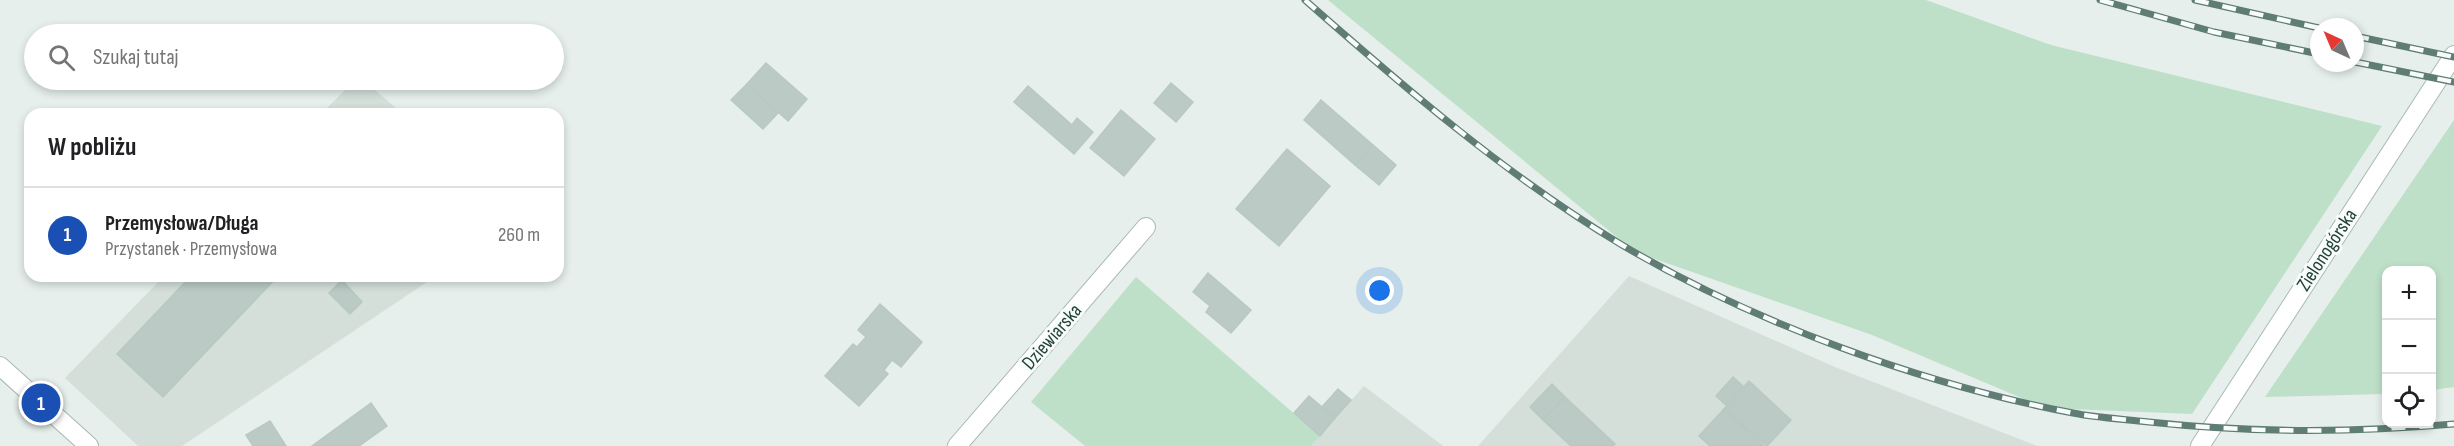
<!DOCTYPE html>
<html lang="pl">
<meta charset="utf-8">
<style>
:root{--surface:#fff;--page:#f6f6f6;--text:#202124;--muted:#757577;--line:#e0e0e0;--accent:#7f4e3f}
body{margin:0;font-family:"Sofia Sans Condensed",sans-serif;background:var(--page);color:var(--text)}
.controls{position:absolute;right:18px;bottom:18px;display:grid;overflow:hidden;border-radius:12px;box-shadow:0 3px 9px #0003}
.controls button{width:54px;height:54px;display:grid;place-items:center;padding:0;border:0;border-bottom:2px solid var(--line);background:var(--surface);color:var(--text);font:30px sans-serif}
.compass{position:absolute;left:2310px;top:18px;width:54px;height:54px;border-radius:50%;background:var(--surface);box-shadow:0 3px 9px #0003;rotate:316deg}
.you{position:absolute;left:1380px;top:291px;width:21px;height:21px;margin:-15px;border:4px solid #fff;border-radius:50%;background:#1a73e8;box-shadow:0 0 0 9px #1a73e833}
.badge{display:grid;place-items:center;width:39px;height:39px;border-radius:50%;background:var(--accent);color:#fff;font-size:20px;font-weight:700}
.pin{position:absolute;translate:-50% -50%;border:3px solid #fff;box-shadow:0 2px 6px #0006}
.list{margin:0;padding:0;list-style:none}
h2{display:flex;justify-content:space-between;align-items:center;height:78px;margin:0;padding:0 24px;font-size:26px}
h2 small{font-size:20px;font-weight:400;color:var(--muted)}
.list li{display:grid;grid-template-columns:39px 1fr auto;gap:18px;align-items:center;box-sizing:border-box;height:96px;padding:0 24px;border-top:2px solid var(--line)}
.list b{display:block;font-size:22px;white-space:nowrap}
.list p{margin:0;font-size:20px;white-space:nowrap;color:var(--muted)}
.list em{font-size:20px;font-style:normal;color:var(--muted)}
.icon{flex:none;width:33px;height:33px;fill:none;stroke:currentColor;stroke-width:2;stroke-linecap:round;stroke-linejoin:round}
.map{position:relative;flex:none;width:2454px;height:446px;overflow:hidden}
.search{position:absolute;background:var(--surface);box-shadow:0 3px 9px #0003;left:24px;top:24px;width:540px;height:66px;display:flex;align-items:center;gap:15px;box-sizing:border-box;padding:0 21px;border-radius:33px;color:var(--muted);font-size:22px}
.panel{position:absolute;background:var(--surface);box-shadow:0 3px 9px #0003;left:24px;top:108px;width:540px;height:174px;border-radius:18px}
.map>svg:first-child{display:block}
</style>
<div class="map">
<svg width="2454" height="446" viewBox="0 0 2454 446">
<rect width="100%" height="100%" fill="#e6efeb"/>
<!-- built -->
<g fill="#d4dfda">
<polygon points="355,80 363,80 403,114 321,114"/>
<polygon points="164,276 436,276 182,446 138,446 65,378"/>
<polygon points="1629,276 1835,367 2037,446 1478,446"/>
<polygon points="1364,386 1443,446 1311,446"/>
</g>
<!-- green -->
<g fill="#bfe0c8">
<polygon points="1328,0 1926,0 2051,45 2382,126 2192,414 2045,408 1872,335 1635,252"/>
<polygon points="2454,120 2454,387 2432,390 2432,270 2386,270 2386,394 2265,397"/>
<polygon points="1136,277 1320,436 1311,446 1085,446 1031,402"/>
</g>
<!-- building -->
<g fill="#bbcac4" stroke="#b8c9c2" stroke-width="1.5">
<polygon points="766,63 807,99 788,121 747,84"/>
<polygon points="1171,83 1193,102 1176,122 1154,103"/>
<polygon points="747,84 778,113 763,129 731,100"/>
<polygon points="1028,86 1072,125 1077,118 1093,132 1074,154 1014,102"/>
<polygon points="1321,100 1373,145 1355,165 1304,120"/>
<polygon points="1121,110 1155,139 1124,176 1090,148"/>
<polygon points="1373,145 1396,165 1379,185 1355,165"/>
<polygon points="1287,149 1330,186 1279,246 1236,209"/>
<polygon points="1208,273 1251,310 1231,333 1206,312 1210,306 1193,292"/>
<polygon points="191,276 278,276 163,397 117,354"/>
<polygon points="342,280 362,302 350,314 329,293"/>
<polygon points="880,304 922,342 901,367 892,360 884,370 888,374 859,406 825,376 853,344 857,347 866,337 858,330"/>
<polygon points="1733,377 1744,387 1727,406 1716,396"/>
<polygon points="1749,381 1791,420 1767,446 1724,409"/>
<polygon points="1552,384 1565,397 1543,420 1530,407"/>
<polygon points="1338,389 1351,400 1335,418 1322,407"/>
<polygon points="1309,396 1335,418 1320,436 1294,413"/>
<polygon points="1565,397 1615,444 1613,446 1571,446 1543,420"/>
<polygon points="371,403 387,426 359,446 312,446"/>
<polygon points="1724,409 1764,446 1710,446 1699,436"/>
<polygon points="270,421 286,446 253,446 246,435"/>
</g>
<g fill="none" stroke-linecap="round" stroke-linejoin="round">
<defs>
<g id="minor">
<polyline points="0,366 89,446"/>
<polyline points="957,446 1146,227"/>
<polyline points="2200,446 2454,55"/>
</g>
</defs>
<!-- minor casing -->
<use href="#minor" stroke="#a8b8b2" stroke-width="20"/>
<!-- minor -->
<use href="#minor" stroke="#fff" stroke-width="18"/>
<defs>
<g id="rail">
<path d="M1305,0c100,88 202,176 317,245 130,77 302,140 451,168 25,5 51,6 76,9 103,11 202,11 305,2"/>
<polyline points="2100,0 2214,32 2319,54"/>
<polyline points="2195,0 2319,28"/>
<polyline points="2355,36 2454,57"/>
<polyline points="2355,62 2454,82"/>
</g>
</defs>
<!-- rail casing -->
<use href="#rail" stroke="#5f7d75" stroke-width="7"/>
<!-- rail -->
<use href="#rail" stroke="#f7fbf9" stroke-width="4.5" stroke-dasharray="14" stroke-linecap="butt"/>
</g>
<g text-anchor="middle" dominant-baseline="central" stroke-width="6" stroke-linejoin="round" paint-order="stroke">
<!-- street labels -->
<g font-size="20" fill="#24423a" stroke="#f7fbf9">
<text transform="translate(2327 250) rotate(-57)">Zielonogórska</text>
<text transform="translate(1052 337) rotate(-49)">Dziewiarska</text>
</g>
</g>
</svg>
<div class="controls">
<button>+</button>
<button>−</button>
<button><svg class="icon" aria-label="locate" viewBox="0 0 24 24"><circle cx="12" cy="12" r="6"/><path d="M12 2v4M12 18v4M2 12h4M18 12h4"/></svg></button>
</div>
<svg class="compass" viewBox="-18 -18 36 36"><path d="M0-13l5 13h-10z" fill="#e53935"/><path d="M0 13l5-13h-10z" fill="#757577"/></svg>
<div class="you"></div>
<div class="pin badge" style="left:41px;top:403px;background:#1a4fb4">1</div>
<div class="search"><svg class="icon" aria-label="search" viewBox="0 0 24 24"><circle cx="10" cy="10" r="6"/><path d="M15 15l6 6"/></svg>Szukaj tutaj</div>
<section class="panel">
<h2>W pobliżu<small></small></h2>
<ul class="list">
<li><span class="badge" style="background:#1a4fb4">1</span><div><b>Przemysłowa/Długa</b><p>Przystanek · Przemysłowa</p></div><em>260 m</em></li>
</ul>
</section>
</div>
